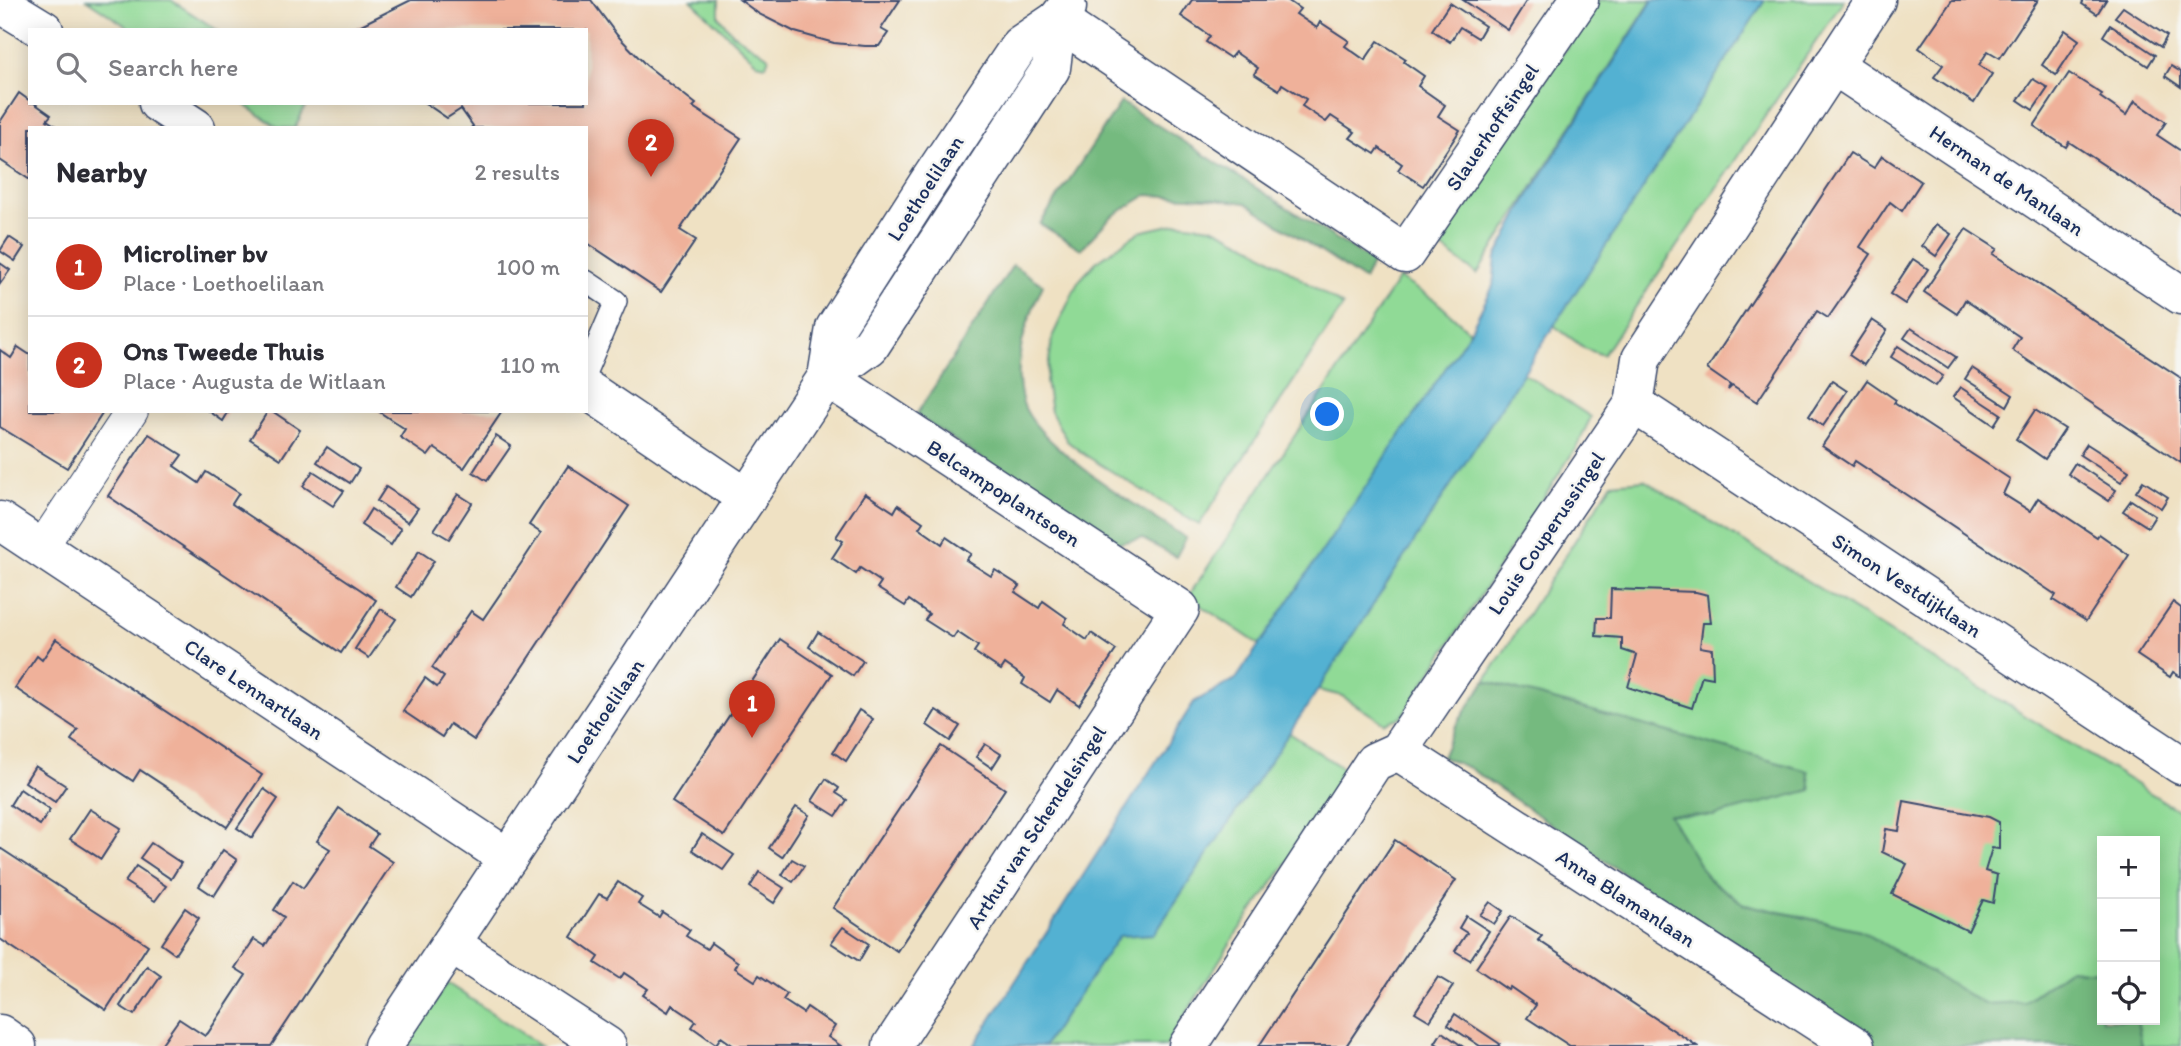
<!DOCTYPE html>
<meta charset="utf-8">
<style>
:root{--surface:#fff;--page:#f7f7f7;--text:#2b2b33;--muted:#7c7c81;--line:#e1e1e2;--accent:#c8321e}
body{margin:0;font-family:Itim,sans-serif;background:var(--page);color:var(--text)}
.controls{position:absolute;right:21px;bottom:21px;display:grid;overflow:hidden;border-radius:0px;box-shadow:0 4px 18px #0003}
.controls button{width:63px;height:63px;display:grid;place-items:center;padding:0;border:0;border-bottom:2px solid var(--line);background:var(--surface);color:var(--text);font:35px sans-serif}
.you{position:absolute;left:1328px;top:415px;width:24px;height:24px;margin:-18px;border:5px solid #fff;border-radius:50%;background:#1a73e8;box-shadow:0 0 0 10px #1a73e833}
.badge{display:grid;place-items:center;width:46px;height:46px;border-radius:50%;background:var(--accent);color:#fff;font-size:23px;font-weight:700}
.pin{position:absolute;translate:-50% -58px;filter:drop-shadow(0 2px 4px #0008)}
.pin::after{content:'';position:absolute;top:37px;width:24px;height:21px;background:inherit;clip-path:polygon(0 0,100% 0,50% 100%)}
.list{margin:0;padding:0;list-style:none}
h2{display:flex;justify-content:space-between;align-items:center;height:91px;margin:0;padding:0 28px;font-size:30px}
h2 small{font-size:23px;font-weight:400;color:var(--muted)}
.list li{display:grid;grid-template-columns:46px 1fr auto;gap:21px;align-items:center;box-sizing:border-box;height:98px;padding:0 28px;border-top:2px solid var(--line)}
.list b{display:block;font-size:26px;white-space:nowrap}
.list p{margin:0;font-size:23px;white-space:nowrap;color:var(--muted)}
.list em{font-size:23px;font-style:normal;color:var(--muted)}
.icon{flex:none;width:38px;height:38px;fill:none;stroke:currentColor;stroke-width:2;stroke-linecap:round;stroke-linejoin:round}
.map{position:relative;flex:none;width:2181px;height:1046px;overflow:hidden}
.search{position:absolute;background:var(--surface);box-shadow:0 4px 18px #0003;left:28px;top:28px;width:560px;height:77px;display:flex;align-items:center;gap:18px;box-sizing:border-box;padding:0 24px;border-radius:0px;color:var(--muted);font-size:26px}
.panel{position:absolute;background:var(--surface);box-shadow:0 4px 18px #0003;left:28px;top:126px;width:560px;height:287px;border-radius:0px}
.map>svg:first-child{display:block}
</style>
<div class="map">
<svg width="2181" height="1046" viewBox="0 0 2181 1046">
<rect width="100%" height="100%" fill="#f6f6f2"/>
<filter id="ink" filterUnits="userSpaceOnUse"><feTurbulence type="fractalNoise" baseFrequency=".0143" numOctaves="2"/><feDisplacementMap in="SourceGraphic" scale="14" xChannelSelector="R" yChannelSelector="G"/><feConvolveMatrix kernelMatrix="1 2 1 2 8 2 1 2 1" color-interpolation-filters="sRGB"/></filter>
<filter id="wash" filterUnits="userSpaceOnUse"><feTurbulence type="fractalNoise" baseFrequency=".00686" numOctaves="4" result="noise"/><feDisplacementMap in="SourceGraphic" scale="28" xChannelSelector="R" yChannelSelector="G"/><feGaussianBlur stdDeviation="1.57" result="paint"/><feColorMatrix in="noise" values="0 0 0 0 0 0 0 0 0 0 0 0 0 0 0 0 0 1.4 0 .05"/><feComposite in="paint" operator="in"/></filter>
<g filter="url(#wash)">
<rect width="100%" height="100%" fill="#efe1c3"/>
<!-- green -->
<g fill="#90da96" stroke="#56847a" stroke-width="2">
<polygon points="87,0 171,0 217,30 132,30"/>
<polygon points="691,0 719,0 719,17 733,34 769,57 766,65 757,63"/>
<polygon points="1599,0 1652,0 1477,274 1434,242"/>
<polygon points="1765,0 1844,0 1603,355 1586,349 1553,325"/>
<polygon points="242,103 307,103 295,128 279,128"/>
<polygon points="1179,223 1212,227 1253,247 1343,306 1199,525 1085,455 1067,441 1051,412 1046,381 1053,335 1078,282 1096,262 1139,232"/>
<polygon points="1399,278 1436,301 1470,332 1260,645 1188,597"/>
<polygon points="1522,372 1591,417 1577,446 1402,717 1384,723 1342,696 1318,690"/>
<polygon points="1644,480 2181,812 2181,1046 2142,1046 2137,1020 2155,1020 2155,841 2102,841 2102,971 2070,969 2024,1002 1984,1005 1860,930 1744,904 1708,879 1668,815 1714,816 1808,771 1485,681 1612,483"/>
<polygon points="1288,732 1351,774 1236,934 1166,1046 1044,1046 1119,935 1154,934"/>
<polygon points="447,983 541,1046 406,1046"/>
</g>
<!-- forest -->
<g fill="#74ba7f" stroke="#48746e" stroke-width="2">
<polygon points="1121,102 1373,262 1364,280 1246,203 1209,198 1147,195 1111,217 1081,249 1040,224"/>
<path d="M1013,265l30,20c-17,36 -32,78 -20,118 13,43 125,110 163,135l-10,19 -35,-19 -29,7 -196,-130z"/>
<polygon points="1485,681 1808,771 1811,790 1713,816 1669,815 1708,879 1744,904 1860,930 1984,1004 2024,1002 2070,969 2102,971 2102,1020 2137,1020 2142,1046 1876,1046 1469,768 1442,757 1455,727"/>
</g>
<!-- water -->
<polygon fill="#53b1d2" stroke="#377098" stroke-width="2" points="1653,0 1765,0 1318,690 1154,934 1119,936 1044,1046 974,1046 1194,702 1236,679 1470,332 1493,286 1496,257 1526,200"/>
<g id="blocks">
<!-- building -->
<g fill="#efb19a">
<polygon points="411,0 591,0 617,35 646,65 696,104 693,107 741,138 680,230 696,240 661,292 586,242 586,128 471,128 473,126 461,109 447,118 425,103 586,103 586,30 351,30"/>
<polygon points="740,0 900,0 881,29 888,33 879,46 865,46 834,43 795,32 759,14"/>
<polygon points="1192,0 1287,0 1300,9 1296,14 1317,28 1320,22 1349,41 1345,46 1365,60 1378,41 1406,59 1404,62 1424,76 1418,86 1445,105 1438,116 1460,130 1423,186 1398,170 1402,164 1379,148 1375,154 1350,138 1355,132 1331,116 1326,122 1302,106 1306,99 1282,84 1279,90 1254,74 1258,68 1235,52 1230,58 1206,42 1210,36 1181,16"/>
<polygon points="1463,0 1527,0 1508,30"/>
<polygon points="1952,0 2038,0 2000,58 1988,51 1979,65 1992,74 1974,103 1934,77 1943,65 1919,48"/>
<polygon points="2084,0 2106,0 2097,14 2082,4"/>
<polygon points="1450,3 1485,26 1478,38 1460,27 1450,42 1432,30"/>
<polygon points="2123,7 2167,36 2161,47 2115,17"/>
<polygon points="2110,25 2155,55 2148,66 2103,36"/>
<polygon points="2065,30 2079,40 2056,75 2042,65"/>
<polygon points="2171,66 2181,72 2181,87 2165,76"/>
<polygon points="2069,73 2102,94 2100,97 2126,115 2135,101 2166,122 2157,135 2181,151 2181,216 2069,142 2066,147 2034,126"/>
<polygon points="2033,79 2048,88 2033,110 2018,100"/>
<polygon points="19,93 30,101 30,103 34,103 51,115 47,120 59,128 30,128 30,180 0,160 0,122"/>
<polygon points="1850,153 1874,168 1882,156 1921,182 1902,211 1890,202 1860,247 1871,254 1850,286 1828,318 1817,311 1757,402 1732,386 1728,390 1730,385 1707,369"/>
<polygon points="1936,224 1951,234 1936,256 1922,246"/>
<polygon points="1966,229 1997,249 1993,254 2181,378 2181,463 2012,350 2020,337 1965,300 1957,314 1924,292"/>
<polygon points="9,237 24,247 15,261 0,251"/>
<polygon points="1913,259 1928,269 1905,304 1890,294"/>
<polygon points="0,263 10,270 0,284"/>
<polygon points="1872,320 1887,330 1864,365 1849,355"/>
<polygon points="1911,328 1956,357 1948,368 1904,338"/>
<polygon points="1898,346 1943,376 1936,386 1891,357"/>
<polygon points="18,347 30,355 30,411 104,411 67,468 0,427 0,350 11,358"/>
<polygon points="1972,368 2013,395 2007,406 1965,379"/>
<polygon points="1867,380 1896,400 1894,403 2010,479 2003,494 2030,511 2038,498 2097,537 2099,534 2129,555 2086,621 2053,600 2056,595 1914,500 1855,461 1852,466 1822,446"/>
<polygon points="1832,381 1847,391 1823,426 1809,416"/>
<polygon points="1960,387 2001,414 1994,425 1953,397"/>
<polygon points="2035,410 2065,429 2045,459 2016,439"/>
<polygon points="209,411 229,411 223,421"/>
<polygon points="268,411 272,411 300,430 281,459 250,439"/>
<polygon points="378,411 499,411 501,413 464,468 434,448 428,456 400,437 405,429"/>
<polygon points="149,434 182,455 174,466 199,483 206,472 239,493 232,504 376,600 341,653 108,496"/>
<polygon points="496,436 511,446 487,481 473,472"/>
<polygon points="2087,444 2129,471 2121,482 2080,455"/>
<polygon points="327,447 359,469 350,483 317,462"/>
<polygon points="2075,463 2116,490 2109,501 2068,474"/>
<polygon points="568,466 629,506 474,740 450,724 442,737 403,711 425,678 437,687 444,677 432,668 451,640 471,611 483,619 522,562 541,533 529,525"/>
<polygon points="313,471 344,491 333,506 303,486"/>
<polygon points="2143,481 2168,497 2161,508 2136,492"/>
<polygon points="386,487 418,508 408,522 377,501"/>
<polygon points="865,493 894,512 898,505 923,522 919,528 942,544 946,537 971,554 966,560 991,576 995,570 1020,586 1015,592 1039,608 1043,601 1067,618 1064,624 1087,640 1091,633 1116,650 1079,705 1057,690 1050,702 1022,684 1025,678 1005,664 1001,670 974,652 978,646 957,632 953,638 925,620 929,614 909,600 905,606 877,588 881,582 860,568 856,574 832,558 843,541 836,537"/>
<polygon points="458,494 472,503 449,539 434,530"/>
<polygon points="2131,500 2155,516 2148,527 2123,511"/>
<polygon points="371,509 401,529 391,545 361,525"/>
<polygon points="419,551 434,561 411,597 396,587"/>
<polygon points="1611,589 1696,592 1708,595 1711,623 1703,623 1700,647 1712,649 1713,678 1702,676 1692,708 1628,687 1637,655 1622,650 1622,638 1596,636 1597,618 1610,618"/>
<polygon points="2173,602 2181,608 2181,677 2173,672 2170,677 2137,655"/>
<polygon points="381,609 396,619 369,658 355,649"/>
<polygon points="818,632 863,661 853,676 809,647"/>
<polygon points="56,639 262,775 227,827 140,770 133,781 102,761 71,740 78,730 15,688 37,656 42,660"/>
<polygon points="780,639 832,674 724,836 672,802"/>
<polygon points="859,710 873,719 846,761 833,752"/>
<polygon points="936,710 960,726 950,741 927,725"/>
<polygon points="985,744 1001,754 992,768 976,757"/>
<polygon points="941,746 1005,789 897,951 833,908"/>
<polygon points="35,766 66,786 55,802 25,782"/>
<polygon points="826,779 839,788 836,793 847,800 836,816 812,801"/>
<polygon points="20,789 50,810 40,825 10,805"/>
<polygon points="264,789 278,799 252,838 237,828"/>
<polygon points="1904,801 1989,817 1999,822 1999,849 1992,848 1985,871 1997,875 1993,903 1983,900 1968,931 1892,894 1907,864 1882,852 1886,829 1899,831"/>
<polygon points="796,807 809,815 782,857 769,848"/>
<polygon points="339,808 377,834 369,846 393,862 271,1046 160,1046 179,1019 205,1036 208,1033 246,975 235,968 254,939 265,946 284,917 274,910 293,881 303,888 330,849 317,841"/>
<polygon points="90,809 121,828 101,859 70,839"/>
<polygon points="702,834 734,855 723,870 692,850"/>
<polygon points="1395,840 1456,880 1415,942 1346,1046 1259,1046"/>
<polygon points="151,843 181,863 171,879 140,858"/>
<polygon points="0,848 148,945 106,1010 0,939"/>
<polygon points="223,850 237,860 214,896 199,886"/>
<polygon points="792,859 804,866 793,882 782,875"/>
<polygon points="136,866 166,886 155,901 125,882"/>
<polygon points="759,872 784,888 774,903 750,887"/>
<polygon points="618,882 642,898 638,904 659,917 662,912 690,930 686,936 707,949 711,943 738,962 735,968 755,981 759,975 787,994 783,1000 803,1013 807,1007 835,1026 828,1037 841,1046 734,1046 721,1037 716,1044 692,1027 696,1021 672,1005 668,1012 643,995 648,989 624,973 620,979 595,963 599,957 571,937 599,894 607,898"/>
<polygon points="1490,902 1503,911 1494,924 1480,915"/>
<polygon points="185,908 199,918 175,954 161,944"/>
<polygon points="1466,916 1489,931 1470,960 1455,951 1467,933 1459,928"/>
<polygon points="1511,916 1542,936 1538,940 1697,1046 1570,1046 1527,1018 1536,1005 1510,987 1508,990 1476,968"/>
<polygon points="843,927 869,944 859,961 831,943"/>
<polygon points="147,966 161,976 134,1015 120,1006"/>
<polygon points="1438,977 1453,986 1430,1021 1415,1012"/>
<polygon points="1455,1014 1500,1044 1499,1046 1480,1046 1448,1025"/>
<polygon points="1442,1032 1462,1046 1440,1046 1435,1043"/>
</g>
</g>
</g>
<g filter="url(#ink)">
<use href="#blocks" fill-opacity="0" stroke="#3b4a6d" stroke-width="2"/>
<g fill="none" stroke-linecap="round" stroke-linejoin="round">
<defs>
<polyline id="service" points="586,281 616,301 586,371"/>
<polyline id="pedestrian" points="41,548 132,411"/>
<g id="minor">
<polyline points="0,3 44,30"/>
<polyline points="1057,20 1405,254 1579,0"/>
<polyline points="1833,65 2181,295"/>
<polyline points="158,103 196,128"/>
<polyline points="827,377 1180,609 892,1046"/>
<polyline points="827,377 835,328 928,183 1020,45 1057,20 1067,7"/>
<polyline points="586,389 747,498"/>
<polyline points="1634,404 2181,765"/>
<polyline points="0,521 508,858"/>
<polyline points="1398,751 1855,1046"/>
<polyline points="451,944 607,1046"/>
<polyline points="0,1034 17,1046"/>
<polyline points="383,1046 827,377 870,346 1051,68 1057,20"/>
<polyline points="1188,1046 1374,762 1398,751 1634,404 1641,359 1876,0"/>
</g>
</defs>
<!-- service casing -->
<use href="#service" stroke="#3b4a6d" stroke-width="24"/>
<!-- pedestrian casing -->
<use href="#pedestrian" stroke="#3b4a6d" stroke-width="34"/>
<!-- minor casing -->
<use href="#minor" stroke="#3b4a6d" stroke-width="41"/>
<!-- service -->
<use href="#service" stroke="#fff" stroke-width="21"/>
<!-- pedestrian -->
<use href="#pedestrian" stroke="#fff" stroke-width="32"/>
<!-- minor -->
<use href="#minor" stroke="#fff" stroke-width="38"/>
</g>
</g>
<g text-anchor="middle" dominant-baseline="central" stroke-width="5" stroke-linejoin="round" paint-order="stroke">
<!-- street labels -->
<g font-size="21" fill="#1b2f5e" stroke="#f6f6f2">
<text transform="translate(1492 127) rotate(-56)">Slauerhoffsingel</text>
<text transform="translate(2007 180) rotate(34)">Herman de Manlaan</text>
<text transform="translate(925 188) rotate(-57)">Loethoelilaan</text>
<text transform="translate(1004 493) rotate(33)">Belcampoplantsoen</text>
<text transform="translate(1546 533) rotate(-56)">Louis Couperussingel</text>
<text transform="translate(1907 585) rotate(33)">Simon Vestdijklaan</text>
<text transform="translate(254 689) rotate(34)">Clare Lennartlaan</text>
<text transform="translate(605 711) rotate(-56)">Loethoelilaan</text>
<text transform="translate(1036 827) rotate(-57)">Arthur van Schendelsingel</text>
<text transform="translate(1626 898) rotate(33)">Anna Blamanlaan</text>
</g>
</g>
</svg>
<div class="controls">
<button>+</button>
<button>−</button>
<button><svg class="icon" aria-label="locate" viewBox="0 0 24 24"><circle cx="12" cy="12" r="6"/><path d="M12 2v4M12 18v4M2 12h4M18 12h4"/></svg></button>
</div>
<div class="you"></div>
<div class="pin badge" style="left:752px;top:738px">1</div>
<div class="pin badge" style="left:651px;top:177px">2</div>
<div class="search"><svg class="icon" aria-label="search" viewBox="0 0 24 24"><circle cx="10" cy="10" r="6"/><path d="M15 15l6 6"/></svg>Search here</div>
<section class="panel">
<h2>Nearby<small>2 results</small></h2>
<ul class="list">
<li><span class="badge">1</span><div><b>Microliner bv</b><p>Place · Loethoelilaan</p></div><em>100 m</em></li>
<li><span class="badge">2</span><div><b>Ons Tweede Thuis</b><p>Place · Augusta de Witlaan</p></div><em>110 m</em></li>
</ul>
</section>
</div>
